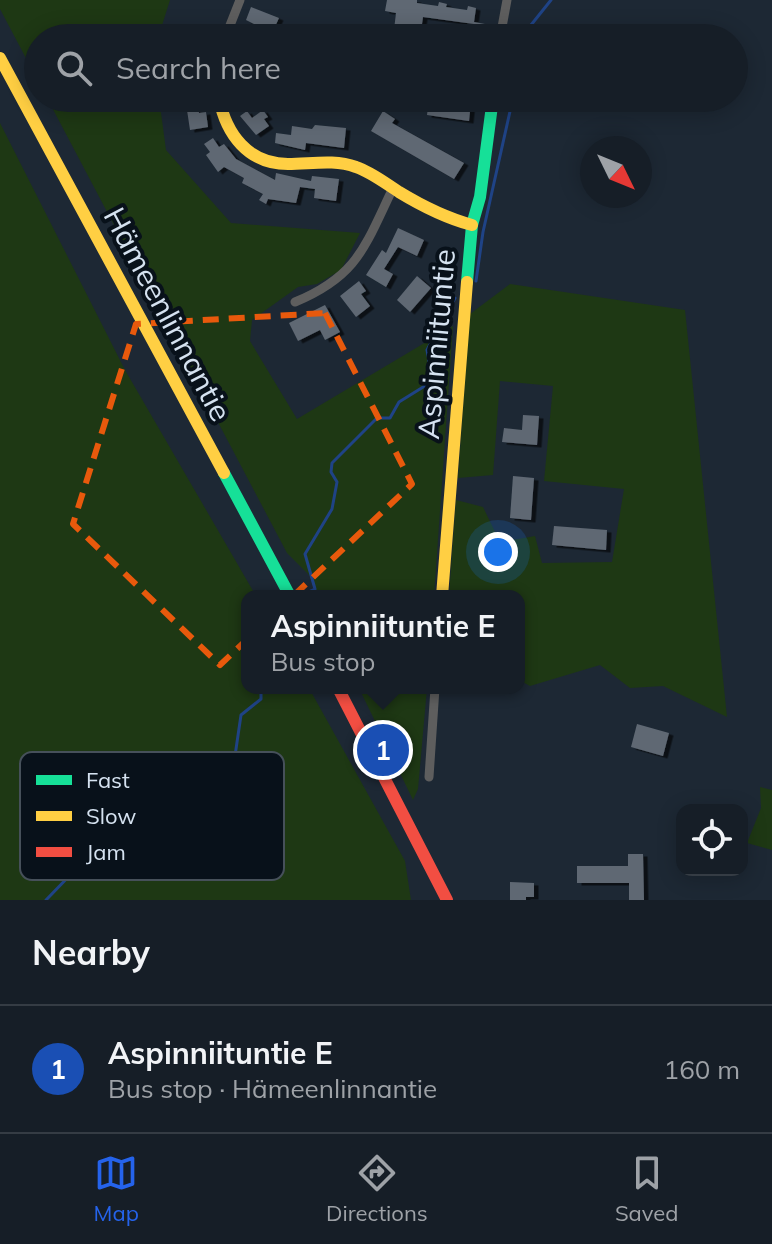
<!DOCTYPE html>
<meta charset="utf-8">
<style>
:root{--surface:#161e27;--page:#1f272f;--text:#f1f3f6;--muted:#9ea2a7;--line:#353c44;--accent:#2563eb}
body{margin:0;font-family:Mulish,sans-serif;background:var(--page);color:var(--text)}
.controls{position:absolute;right:24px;bottom:24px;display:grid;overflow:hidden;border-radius:16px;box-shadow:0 4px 20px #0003}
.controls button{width:72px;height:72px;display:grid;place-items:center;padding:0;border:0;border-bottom:2px solid var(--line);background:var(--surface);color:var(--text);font:40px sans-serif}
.compass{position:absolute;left:580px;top:136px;width:72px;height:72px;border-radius:50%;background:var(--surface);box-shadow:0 4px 20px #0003;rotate:133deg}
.you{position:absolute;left:498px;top:552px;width:28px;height:28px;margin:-20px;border:6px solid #fff;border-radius:50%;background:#1a73e8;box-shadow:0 0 0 12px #1a73e833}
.badge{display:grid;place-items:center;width:52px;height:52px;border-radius:50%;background:var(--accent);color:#fff;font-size:26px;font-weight:700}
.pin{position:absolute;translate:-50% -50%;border:4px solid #fff;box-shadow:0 2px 8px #0006}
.popup{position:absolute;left:241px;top:590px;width:284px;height:104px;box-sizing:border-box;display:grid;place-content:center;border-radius:16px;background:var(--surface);filter:drop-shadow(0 2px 6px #0005);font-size:26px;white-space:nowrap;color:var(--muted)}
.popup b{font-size:30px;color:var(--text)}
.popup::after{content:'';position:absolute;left:50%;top:100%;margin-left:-16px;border:16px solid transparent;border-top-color:var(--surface)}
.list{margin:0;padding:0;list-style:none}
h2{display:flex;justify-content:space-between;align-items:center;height:104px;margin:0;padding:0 32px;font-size:34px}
h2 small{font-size:26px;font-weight:400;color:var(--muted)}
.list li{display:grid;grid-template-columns:52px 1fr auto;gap:24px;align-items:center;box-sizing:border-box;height:128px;padding:0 32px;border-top:2px solid var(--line)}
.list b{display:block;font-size:30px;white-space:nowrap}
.list p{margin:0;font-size:26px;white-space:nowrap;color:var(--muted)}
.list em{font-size:26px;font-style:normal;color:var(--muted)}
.icon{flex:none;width:44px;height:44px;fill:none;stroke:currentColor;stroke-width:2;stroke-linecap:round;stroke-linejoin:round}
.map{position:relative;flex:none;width:772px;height:900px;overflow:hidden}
.search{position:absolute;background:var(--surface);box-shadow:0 4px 20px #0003;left:24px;right:24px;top:24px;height:88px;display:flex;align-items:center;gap:20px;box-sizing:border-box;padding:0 28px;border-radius:44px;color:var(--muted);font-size:30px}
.sheet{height:232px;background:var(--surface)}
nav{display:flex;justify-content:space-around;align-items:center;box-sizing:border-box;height:112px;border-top:2px solid var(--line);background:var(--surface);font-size:22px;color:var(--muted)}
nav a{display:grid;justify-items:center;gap:4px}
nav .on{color:var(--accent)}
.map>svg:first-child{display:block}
</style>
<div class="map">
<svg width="772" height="900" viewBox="0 0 772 900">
<defs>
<filter id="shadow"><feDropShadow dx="4.5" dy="2.5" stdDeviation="0" flood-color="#0009"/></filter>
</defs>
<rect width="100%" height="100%" fill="#1d2834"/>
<!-- green -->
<g fill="#1e3814">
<polygon points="0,0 170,0 158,38 38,38 38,81 0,9"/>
<polygon points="47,98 159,98 166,150 231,223 360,233 341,270 317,284 298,287 252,320 250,341 297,419 453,326 434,596 314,596 313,579 287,553"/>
<polygon points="0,123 125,370 256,596 247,596 247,688 309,688 405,861 411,900 0,900"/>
<polygon points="510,284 685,310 727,717 663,686 630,688 600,665 530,686 519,680 519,596 449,596 456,500 483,507 500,542 535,536 542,563 612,562 624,489 544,481 553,386 500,381 493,475 458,478 470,314"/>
<polygon points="359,688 427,688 418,789 413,800"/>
<polygon points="760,787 772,790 772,850 747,843 761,808"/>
</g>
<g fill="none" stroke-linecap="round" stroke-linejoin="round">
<!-- stream -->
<g stroke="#1f4386" stroke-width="3">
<polyline points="525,38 527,30 551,0"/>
<polyline points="476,281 483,232 513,98"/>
<polyline points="306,593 315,589 305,554 332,509 337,482 331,472 332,463 377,418 390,418 399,402 428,384 430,367 427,350 455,298"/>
<polyline points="46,900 104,840 116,788 163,786 195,808 230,790 241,715 261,699 261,688"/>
</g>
</g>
<!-- building -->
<g fill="#5f6873" filter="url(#shadow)">
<polygon points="387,0 417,0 417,3 438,6 439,2 447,4 446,7 467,10 468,6 476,8 474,22 485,24 483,38 471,38 474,24 423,17 420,38 393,38 396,13 385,11"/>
<polygon points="251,7 279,18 273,31 270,30 269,34 252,27 254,24 246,20"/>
<polygon points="197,98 199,113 206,112 208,127 190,130 187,110 183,111 181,99"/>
<polygon points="429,99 471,102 469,121 427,115"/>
<polygon points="263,110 268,117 264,119 269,126 256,135 240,116 247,111 252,118"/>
<polygon points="383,111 395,119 392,123 464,163 454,179 371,131"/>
<polygon points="315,125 346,128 344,148 306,143 305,150 275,143 276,133 291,135 292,126 312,129"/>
<polygon points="213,138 219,147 224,144 236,159 275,180 276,173 311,181 312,176 339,179 336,201 314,198 315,189 300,187 296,203 268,199 266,204 259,200 263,194 242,183 244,178 224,167 218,172 206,155 210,152 204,144"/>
<polygon points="398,228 424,240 417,256 398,247 384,269 393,274 386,287 366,275 382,250 386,253"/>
<polygon points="417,276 431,288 410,312 397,300"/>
<polygon points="359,281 366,291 361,294 370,306 356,317 340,296"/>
<polygon points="325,305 340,332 325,340 320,330 298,341 289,323"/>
<polygon points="523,415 539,416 537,445 502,442 504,428 522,430"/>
<polygon points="513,476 534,478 531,520 510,518"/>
<polygon points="554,526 607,530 606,550 552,545"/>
<polygon points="637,724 669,733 663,756 631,747"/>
<polygon points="628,854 643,854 644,900 629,900 629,883 577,883 577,866 628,866"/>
<polygon points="510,882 534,883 534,897 526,897 526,900 510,900"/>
</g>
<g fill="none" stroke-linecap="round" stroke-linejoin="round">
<!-- street -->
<g stroke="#5e5e5e" stroke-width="9">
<polyline points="225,38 240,0"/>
<polyline points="500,38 507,0"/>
<path d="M295,302c63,-26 70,-56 98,-114"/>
<polyline points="429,777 435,688"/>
</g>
<!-- fast -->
<g stroke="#16e098" stroke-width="12">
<polyline points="467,282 472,225 480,197 493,98"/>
<polyline points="224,473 290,596"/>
</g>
<!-- slow -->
<g stroke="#ffcf43" stroke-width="12">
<polyline points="0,58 224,473"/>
<path d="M219,98c7,36 29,66 69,66 23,0 46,-5 68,3 15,5 29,16 43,25 23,14 47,26 73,33"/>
<polyline points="442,596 467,282"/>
</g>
<!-- jam -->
<polyline stroke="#f24e42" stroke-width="12" points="338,688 447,900"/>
</g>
<!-- marked area -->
<path fill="none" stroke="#e8590c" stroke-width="6" stroke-dasharray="16 10" stroke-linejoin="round" d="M325,313l87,171 -192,181 -147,-141 63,-200z"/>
<g text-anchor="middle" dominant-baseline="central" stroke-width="8" stroke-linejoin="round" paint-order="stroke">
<!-- street labels -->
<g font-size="30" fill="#d5e2f0" stroke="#08111a">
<text transform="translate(168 314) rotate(62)">Hämeenlinnantie</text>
<text transform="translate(436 344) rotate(-85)">Aspinniituntie</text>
</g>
</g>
<!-- legend -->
<rect x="20" y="752" width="264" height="128" rx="12" fill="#08111a" stroke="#46505a" stroke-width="2"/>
<rect x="36" y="775" width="36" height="10" fill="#16e098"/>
<rect x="36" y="811" width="36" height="10" fill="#ffcf43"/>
<rect x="36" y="847" width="36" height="10" fill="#f24e42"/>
<g font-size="22" fill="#d5e2f0">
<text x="86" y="788">Fast</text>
<text x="86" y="824">Slow</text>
<text x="86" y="860">Jam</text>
</g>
</svg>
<div class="controls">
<button><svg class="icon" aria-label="locate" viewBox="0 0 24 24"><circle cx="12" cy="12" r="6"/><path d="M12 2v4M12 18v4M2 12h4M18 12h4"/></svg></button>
</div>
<svg class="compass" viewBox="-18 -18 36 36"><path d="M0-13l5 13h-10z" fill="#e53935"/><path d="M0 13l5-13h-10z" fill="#9ea2a7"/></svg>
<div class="you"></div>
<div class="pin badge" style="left:383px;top:750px;background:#1a4fb4">1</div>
<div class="popup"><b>Aspinniituntie E</b>Bus stop</div>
<div class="search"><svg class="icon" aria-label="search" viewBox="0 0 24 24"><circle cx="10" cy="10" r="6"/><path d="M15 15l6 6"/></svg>Search here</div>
</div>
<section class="sheet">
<h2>Nearby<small></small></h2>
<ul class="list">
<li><span class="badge" style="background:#1a4fb4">1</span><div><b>Aspinniituntie E</b><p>Bus stop · Hämeenlinnantie</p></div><em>160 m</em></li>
</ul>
</section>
<nav>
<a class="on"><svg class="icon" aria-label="map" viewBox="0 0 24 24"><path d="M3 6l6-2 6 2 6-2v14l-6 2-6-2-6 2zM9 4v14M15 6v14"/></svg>Map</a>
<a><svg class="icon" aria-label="directions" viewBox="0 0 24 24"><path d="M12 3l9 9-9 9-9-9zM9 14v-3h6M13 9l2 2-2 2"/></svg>Directions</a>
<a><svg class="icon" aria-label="saved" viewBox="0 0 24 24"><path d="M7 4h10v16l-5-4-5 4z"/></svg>Saved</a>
</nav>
